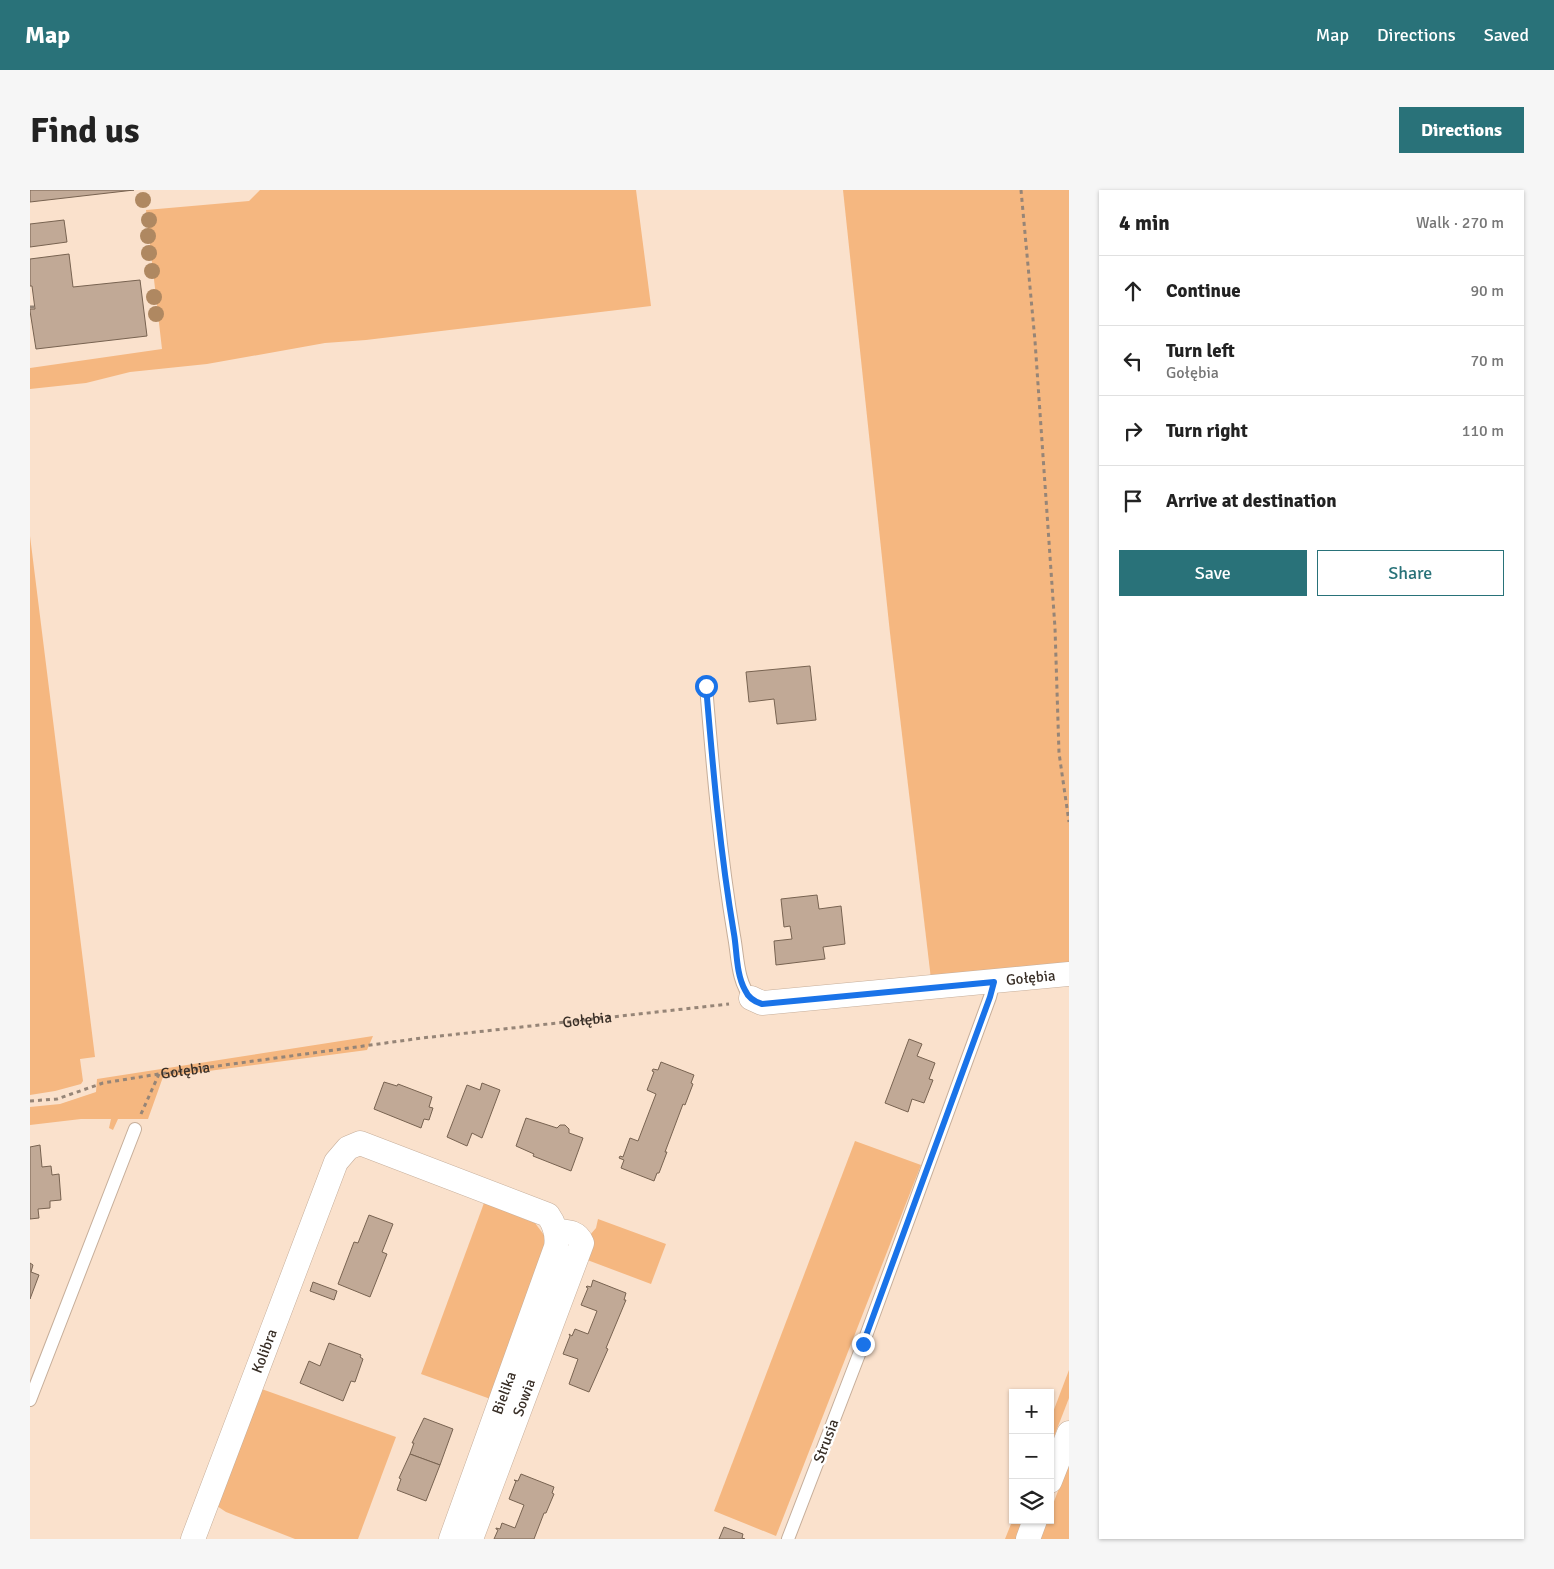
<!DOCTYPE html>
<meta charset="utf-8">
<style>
:root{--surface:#fff;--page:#f6f6f6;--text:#222;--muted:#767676;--line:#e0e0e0;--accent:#297279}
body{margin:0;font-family:Signika,sans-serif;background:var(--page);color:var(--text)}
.controls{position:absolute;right:15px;bottom:15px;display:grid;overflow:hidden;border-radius:0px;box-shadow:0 1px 4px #0004}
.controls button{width:45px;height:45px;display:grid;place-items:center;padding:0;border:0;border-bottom:1px solid var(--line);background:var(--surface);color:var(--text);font:25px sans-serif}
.stop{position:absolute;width:15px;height:15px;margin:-11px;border:4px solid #1a73e8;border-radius:50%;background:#fff}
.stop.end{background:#1a73e8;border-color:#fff;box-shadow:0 1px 5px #0008}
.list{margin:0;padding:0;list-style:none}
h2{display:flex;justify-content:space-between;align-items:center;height:65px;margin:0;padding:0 20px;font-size:21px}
h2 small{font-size:16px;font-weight:400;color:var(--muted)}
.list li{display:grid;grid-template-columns:32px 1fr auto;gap:15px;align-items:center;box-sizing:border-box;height:70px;padding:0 20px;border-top:1px solid var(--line)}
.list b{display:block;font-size:19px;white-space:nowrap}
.list p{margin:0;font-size:16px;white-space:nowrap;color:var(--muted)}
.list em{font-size:16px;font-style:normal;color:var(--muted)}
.actions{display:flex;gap:10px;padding:15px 20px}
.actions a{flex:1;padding:11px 0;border:1px solid var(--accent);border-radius:0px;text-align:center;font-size:18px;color:var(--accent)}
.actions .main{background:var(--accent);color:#fff}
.icon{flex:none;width:28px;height:28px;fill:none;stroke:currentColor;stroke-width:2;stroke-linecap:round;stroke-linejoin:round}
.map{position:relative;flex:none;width:1039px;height:1349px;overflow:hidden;border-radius:0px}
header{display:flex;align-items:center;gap:30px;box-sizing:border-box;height:70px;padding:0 25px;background:var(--accent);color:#fff}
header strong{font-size:24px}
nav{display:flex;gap:28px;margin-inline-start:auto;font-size:18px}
.intro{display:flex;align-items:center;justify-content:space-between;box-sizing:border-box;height:120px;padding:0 30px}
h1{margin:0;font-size:35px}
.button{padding:12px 22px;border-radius:0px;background:var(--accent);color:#fff;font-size:18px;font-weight:700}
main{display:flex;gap:30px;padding:0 30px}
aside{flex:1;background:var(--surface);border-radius:0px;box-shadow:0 1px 4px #0004}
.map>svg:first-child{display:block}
</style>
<header>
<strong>Map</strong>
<nav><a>Map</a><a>Directions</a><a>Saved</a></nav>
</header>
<div class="intro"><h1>Find us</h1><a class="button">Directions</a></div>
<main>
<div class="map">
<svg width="1039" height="1349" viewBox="0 0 1039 1349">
<rect width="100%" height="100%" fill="#fae1cc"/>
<!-- green -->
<g fill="#f5b780">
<polygon points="230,0 606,0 621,116 336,150 295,153 177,174 100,182 56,193 0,199 0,178 132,159 116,20 219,11"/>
<polygon points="813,0 1039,0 1039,774 901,789 860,443"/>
<polygon points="0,346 65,867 50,869 53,891 51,894 25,901 0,905"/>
<polygon points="343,846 337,860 133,887 118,929 88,929 83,940 79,938 81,929 51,929 0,935 0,917 30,914 66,902 67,889"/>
<polygon points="825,951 891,975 746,1346 684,1321"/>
<polygon points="454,1013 505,1033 514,1045 519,1060 466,1211 391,1184"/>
<polygon points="568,1029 636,1054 621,1094 552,1068 560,1045 566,1038"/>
<polygon points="1039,1180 1039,1208 1020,1257 1020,1230"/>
<polygon points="226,1197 366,1247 328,1349 265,1349 196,1322 184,1314"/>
<polygon points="1039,1272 1039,1349 1010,1349 1017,1330 1020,1330 1020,1322"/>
<polygon points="983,1329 993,1330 986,1349 975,1349"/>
</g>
<!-- building -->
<g fill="#c1a996" stroke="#786351">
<polygon points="0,0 104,0 0,12"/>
<polygon points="34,30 37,52 0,57 0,34"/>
<polygon points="39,64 43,97 110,90 117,146 6,159 0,121 0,119 5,119 2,96 0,96 0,69"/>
<polygon points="780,476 786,530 747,534 744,509 719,512 716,482"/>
<polygon points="787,705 789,719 811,716 815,754 793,757 795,769 746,775 744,751 762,749 760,736 754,737 751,709"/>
<polygon points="879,849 892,854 887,866 905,873 899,889 903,890 894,913 882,909 878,922 855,913"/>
<polygon points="631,872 664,885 661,893 663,894 655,915 653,914 635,962 637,962 629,983 627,983 624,991 591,978 594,970 589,968 590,966 593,967 600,948 608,951 626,904 617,900 624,882 622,881 623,879 628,880"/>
<polygon points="354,892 367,896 368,894 402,907 399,917 403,918 399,930 394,929 391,938 344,919"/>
<polygon points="452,893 470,900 452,948 442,943 437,956 417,947 437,895 450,900"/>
<polygon points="496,928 527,938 530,935 535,935 539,939 539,943 553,948 541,981 503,966 504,964 486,956"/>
<polygon points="10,955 12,977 21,976 22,985 29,984 31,1010 20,1011 20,1018 8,1019 9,1028 0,1029 0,957"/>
<polygon points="339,1025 363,1034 352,1062 357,1064 340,1107 308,1094 324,1052 328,1053"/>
<polygon points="0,1073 3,1075 1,1082 9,1085 0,1109"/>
<polygon points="563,1090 596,1103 594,1110 596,1110 576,1158 578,1159 559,1202 539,1194 548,1169 533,1164 540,1146 539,1144 542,1146 545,1139 558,1144 567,1121 551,1115 558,1098 556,1097 557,1096 561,1097"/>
<polygon points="283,1092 307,1101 304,1110 280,1101"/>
<polygon points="299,1153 331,1165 330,1167 333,1169 325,1192 321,1191 313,1211 270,1193 279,1171 290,1176"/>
<polygon points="394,1228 423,1239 410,1275 380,1264 384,1253 382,1253"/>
<polygon points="380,1264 410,1275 396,1311 367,1300 371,1289 369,1288"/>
<polygon points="491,1284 524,1297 522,1303 524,1304 516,1323 514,1323 504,1349 464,1349 468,1340 466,1339 466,1338 470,1339 472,1333 485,1338 494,1315 479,1309 486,1291 484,1290 488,1291"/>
<polygon points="694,1337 713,1344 712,1348 715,1349 689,1349"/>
</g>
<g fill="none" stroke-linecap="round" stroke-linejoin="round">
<defs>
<g id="lane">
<path d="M676,496c7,84 14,167 28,250 4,21 3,45 17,62"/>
<polyline points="0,1210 105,939"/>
<polyline points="758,1349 833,1154 960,807 964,792"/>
</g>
<g id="street">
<path id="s2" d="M721,808l11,5 307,-29"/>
<polyline points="1020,1291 1039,1243"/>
<path id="s3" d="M163,1349l143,-377 12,-14 12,-5 188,72c7,10 10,20 8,32l-105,292"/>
<path id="s4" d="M441,1349l111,-296c-5,-12 -15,-11 -26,-12"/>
<polyline points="998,1349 1005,1330"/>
</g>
</defs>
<!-- lane casing -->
<use href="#lane" stroke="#c6ae9a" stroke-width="14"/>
<!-- street casing -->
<use href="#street" stroke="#c6ae9a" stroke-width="25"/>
<!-- path -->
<g stroke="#968577" stroke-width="3" stroke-dasharray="4 4" stroke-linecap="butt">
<polyline points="991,0 1005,151 1025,438 1029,563 1039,632"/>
<polyline points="0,117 4,117"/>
<path id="s1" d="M0,911l27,-2 46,-16 56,-9 263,-36 307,-34"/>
<polyline points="111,924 129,884"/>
</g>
<!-- lane -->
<use href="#lane" stroke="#fff" stroke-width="12"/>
<!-- street -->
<use href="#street" stroke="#fff" stroke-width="24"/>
</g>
<!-- trees -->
<g fill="#af8861">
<circle cx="113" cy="10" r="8"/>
<circle cx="119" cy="30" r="8"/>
<circle cx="118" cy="46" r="8"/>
<circle cx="119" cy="63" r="8"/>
<circle cx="122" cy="81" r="8"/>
<circle cx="124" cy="107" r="8"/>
<circle cx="126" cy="124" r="8"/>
</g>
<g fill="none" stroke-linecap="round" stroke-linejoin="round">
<!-- route -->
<path stroke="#1a73e8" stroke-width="6" d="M676,496c7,83 14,166 28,248 3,17 2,40 11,56 3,7 10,12 17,14l232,-22 -4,15 -127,347"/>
</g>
<g text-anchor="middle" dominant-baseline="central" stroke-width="5" stroke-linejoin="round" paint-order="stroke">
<!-- street labels -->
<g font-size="15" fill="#382e26" stroke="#fff">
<text stroke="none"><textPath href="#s2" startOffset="282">Gołębia</textPath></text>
<text stroke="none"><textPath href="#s1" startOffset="564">Gołębia</textPath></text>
<text stroke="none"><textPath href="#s1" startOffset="159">Gołębia</textPath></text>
<text stroke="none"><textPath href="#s3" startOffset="201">Kolibra</textPath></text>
<text transform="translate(474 1203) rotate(-70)">Bielika</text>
<text stroke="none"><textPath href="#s4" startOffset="151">Sowia</textPath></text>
<text transform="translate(796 1251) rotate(-69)">Strusia</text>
</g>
</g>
</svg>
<div class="controls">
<button>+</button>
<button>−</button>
<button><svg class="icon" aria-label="layers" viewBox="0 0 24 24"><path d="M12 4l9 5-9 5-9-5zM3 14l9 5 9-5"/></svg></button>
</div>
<div class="stop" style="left:676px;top:496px"></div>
<div class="stop end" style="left:833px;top:1154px"></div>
</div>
<aside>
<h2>4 min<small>Walk · 270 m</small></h2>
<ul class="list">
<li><svg class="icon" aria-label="ahead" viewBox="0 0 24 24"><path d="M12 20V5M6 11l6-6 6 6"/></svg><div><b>Continue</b></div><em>90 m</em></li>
<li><svg class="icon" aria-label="left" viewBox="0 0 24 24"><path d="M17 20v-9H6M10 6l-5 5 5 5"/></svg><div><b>Turn left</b><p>Gołębia</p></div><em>70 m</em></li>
<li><svg class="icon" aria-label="right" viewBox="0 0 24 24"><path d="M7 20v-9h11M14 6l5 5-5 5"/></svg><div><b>Turn right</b></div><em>110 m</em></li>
<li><svg class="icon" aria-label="arrive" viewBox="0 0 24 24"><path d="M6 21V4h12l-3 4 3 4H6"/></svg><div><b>Arrive at destination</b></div></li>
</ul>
<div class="actions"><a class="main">Save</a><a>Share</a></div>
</aside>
</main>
